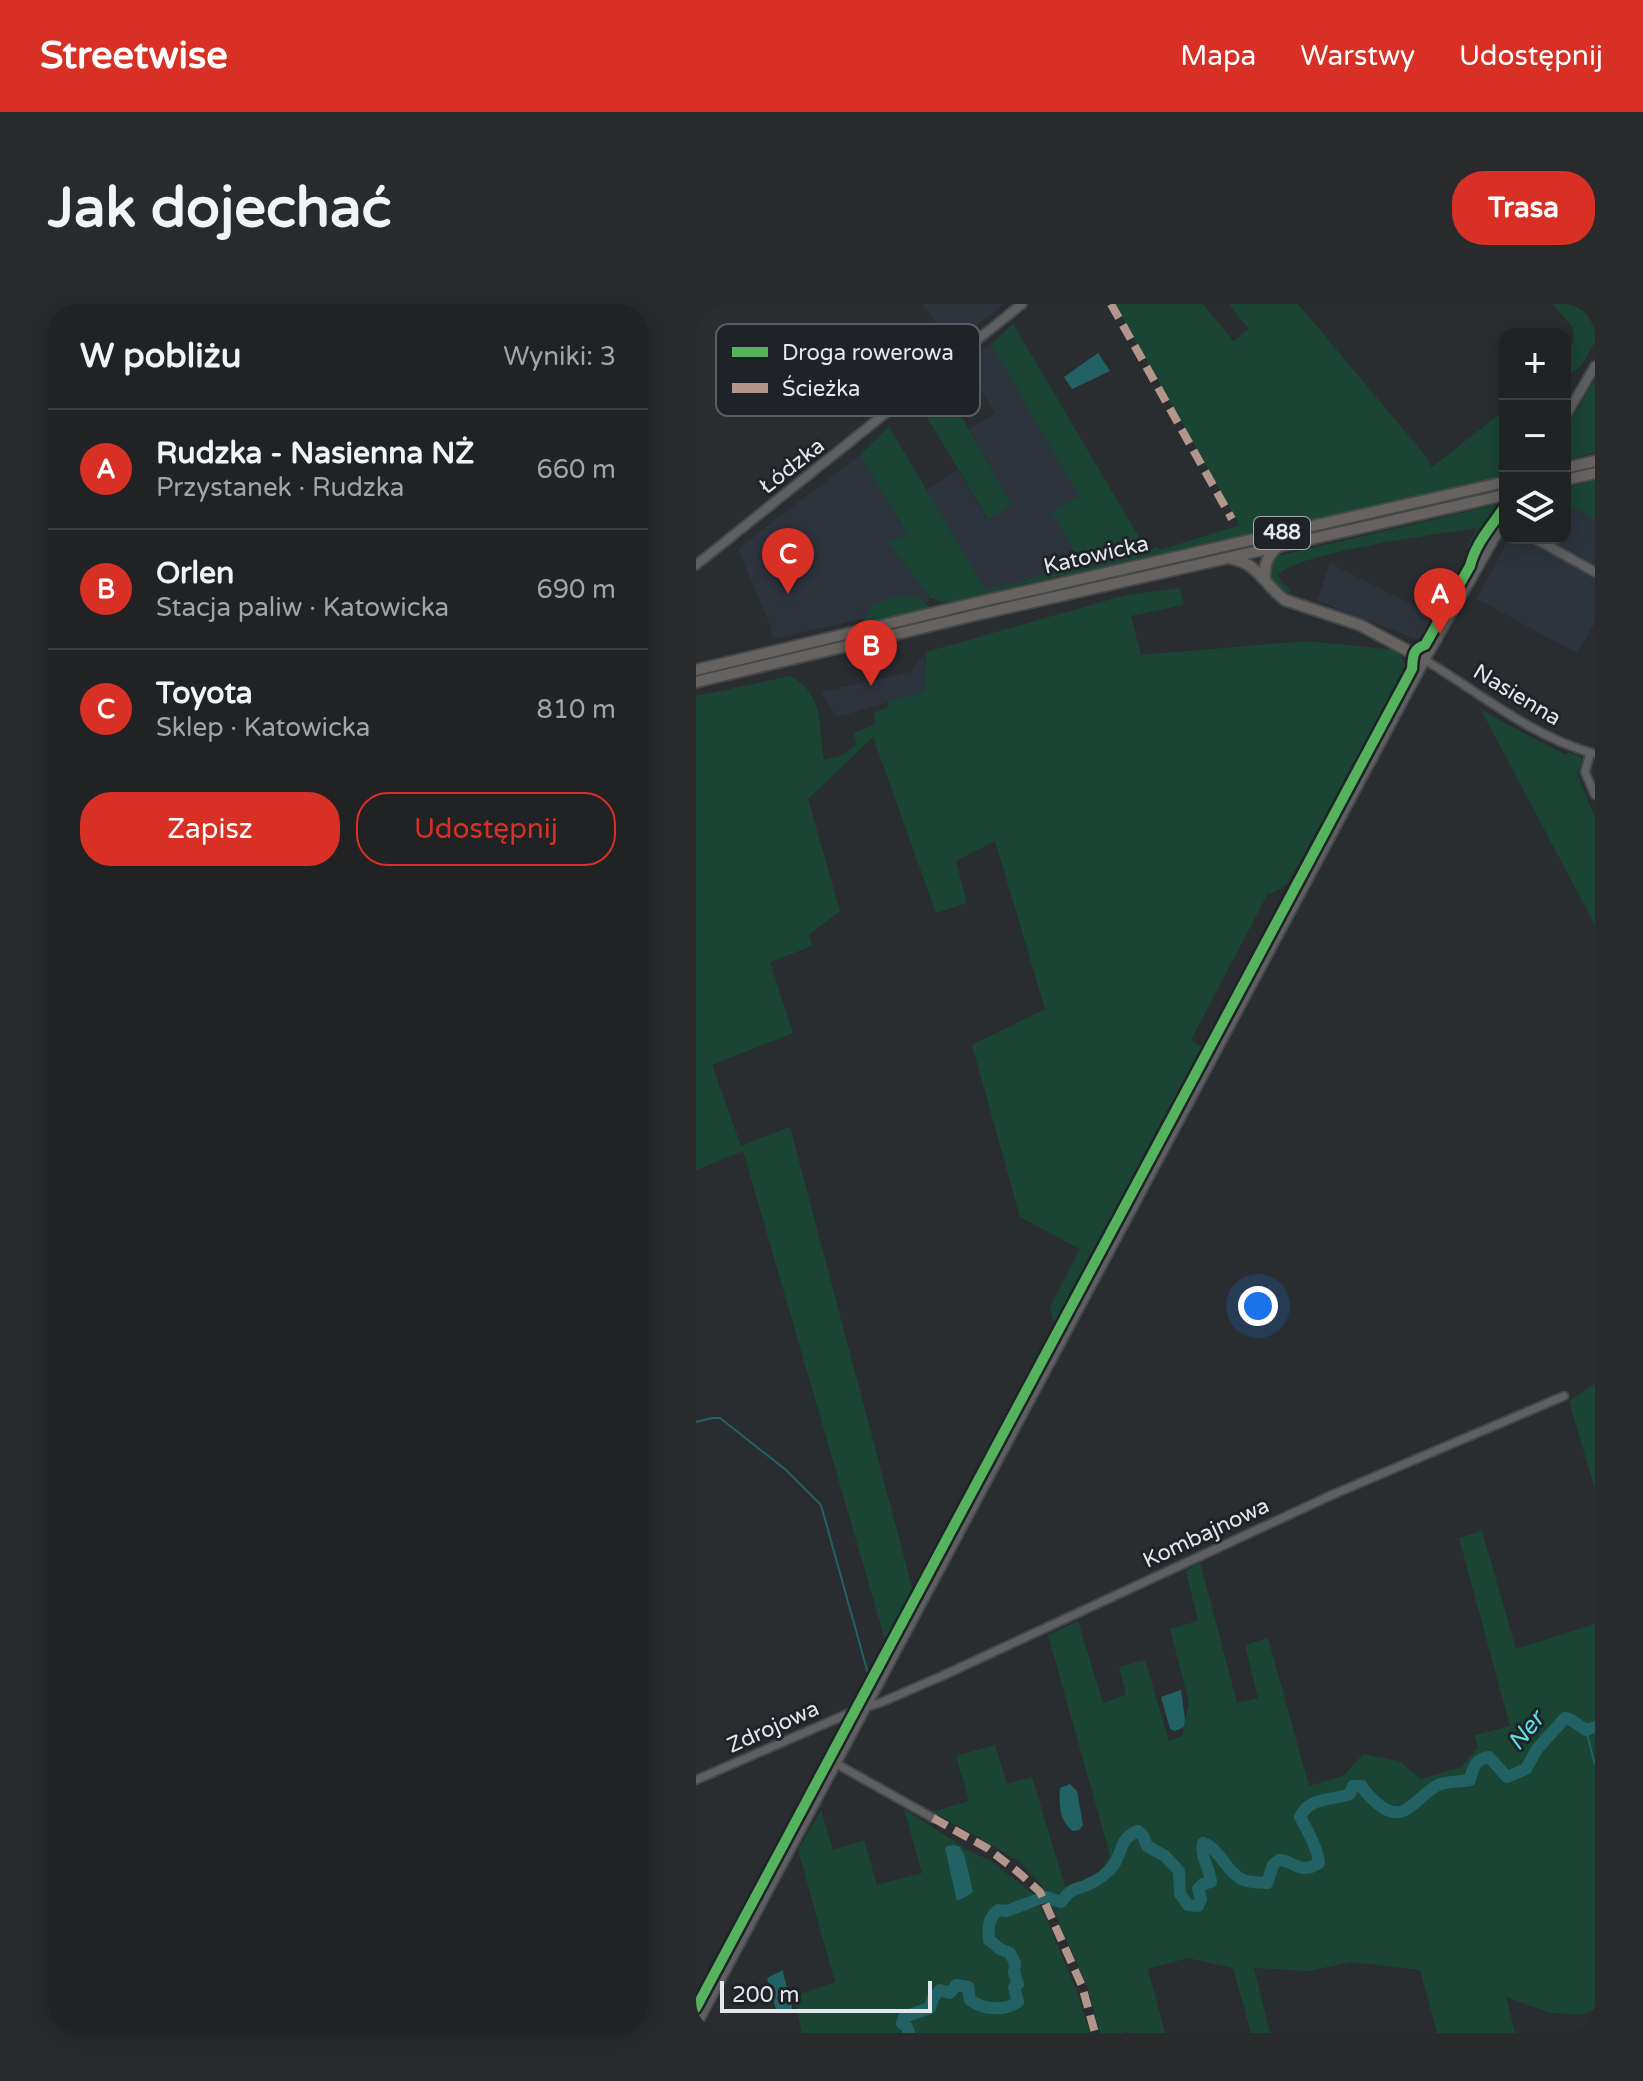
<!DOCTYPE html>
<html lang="pl">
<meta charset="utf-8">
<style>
:root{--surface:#202224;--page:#282a2c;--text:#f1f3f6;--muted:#a2a4a6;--line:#3d3f41;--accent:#d93025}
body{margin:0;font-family:"Varela Round",sans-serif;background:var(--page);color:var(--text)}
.controls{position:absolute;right:24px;top:24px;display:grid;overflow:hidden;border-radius:16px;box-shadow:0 4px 20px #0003}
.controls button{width:72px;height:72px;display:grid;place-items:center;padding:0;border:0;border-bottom:2px solid var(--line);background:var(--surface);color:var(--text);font:40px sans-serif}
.scale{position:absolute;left:24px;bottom:20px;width:212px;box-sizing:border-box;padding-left:8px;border:4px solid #e3e6ea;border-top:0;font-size:22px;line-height:28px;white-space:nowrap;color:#e3e6ea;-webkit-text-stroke:6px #1f2328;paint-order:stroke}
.you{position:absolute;left:562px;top:1002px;width:28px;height:28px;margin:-20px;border:6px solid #fff;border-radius:50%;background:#1a73e8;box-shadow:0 0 0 12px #1a73e833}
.badge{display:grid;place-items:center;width:52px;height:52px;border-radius:50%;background:var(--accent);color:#fff;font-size:26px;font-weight:700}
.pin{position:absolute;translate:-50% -66px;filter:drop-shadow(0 2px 4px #0008)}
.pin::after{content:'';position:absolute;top:42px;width:28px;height:24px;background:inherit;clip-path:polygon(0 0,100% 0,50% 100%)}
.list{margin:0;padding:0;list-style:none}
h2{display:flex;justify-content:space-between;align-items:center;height:104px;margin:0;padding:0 32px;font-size:34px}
h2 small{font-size:26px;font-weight:400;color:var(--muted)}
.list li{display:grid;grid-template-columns:52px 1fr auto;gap:24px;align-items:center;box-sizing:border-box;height:120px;padding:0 32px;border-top:2px solid var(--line)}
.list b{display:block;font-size:30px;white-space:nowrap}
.list p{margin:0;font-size:26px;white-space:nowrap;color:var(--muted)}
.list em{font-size:26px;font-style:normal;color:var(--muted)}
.actions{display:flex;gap:16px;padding:24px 32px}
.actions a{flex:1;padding:18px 0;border:2px solid var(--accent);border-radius:32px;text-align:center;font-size:28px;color:var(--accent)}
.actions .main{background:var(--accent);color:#fff}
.icon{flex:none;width:44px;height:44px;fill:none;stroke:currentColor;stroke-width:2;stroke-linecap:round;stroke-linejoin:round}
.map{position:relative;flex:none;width:899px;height:1729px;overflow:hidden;border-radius:32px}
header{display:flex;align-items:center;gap:48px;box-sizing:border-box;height:112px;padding:0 40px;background:var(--accent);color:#fff}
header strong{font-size:38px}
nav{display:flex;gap:44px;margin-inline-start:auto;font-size:28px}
.intro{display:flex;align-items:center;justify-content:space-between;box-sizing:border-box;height:192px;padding:0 48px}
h1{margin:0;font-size:56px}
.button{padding:20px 36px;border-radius:32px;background:var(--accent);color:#fff;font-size:28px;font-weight:700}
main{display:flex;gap:48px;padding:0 48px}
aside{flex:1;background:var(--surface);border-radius:32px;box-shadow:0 4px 20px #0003}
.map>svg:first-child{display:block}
</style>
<header>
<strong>Streetwise</strong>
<nav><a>Mapa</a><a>Warstwy</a><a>Udostępnij</a></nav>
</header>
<div class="intro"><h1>Jak dojechać</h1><a class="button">Trasa</a></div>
<main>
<aside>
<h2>W pobliżu<small>Wyniki: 3</small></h2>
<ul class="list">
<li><span class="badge">A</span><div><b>Rudzka - Nasienna NŻ</b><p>Przystanek · Rudzka</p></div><em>660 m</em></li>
<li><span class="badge">B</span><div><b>Orlen</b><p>Stacja paliw · Katowicka</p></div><em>690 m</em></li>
<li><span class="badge">C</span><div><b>Toyota</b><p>Sklep · Katowicka</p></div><em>810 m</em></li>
</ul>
<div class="actions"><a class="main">Zapisz</a><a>Udostępnij</a></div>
</aside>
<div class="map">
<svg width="899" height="1729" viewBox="0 0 899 1729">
<rect width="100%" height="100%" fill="#2a2d30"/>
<!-- built -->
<g fill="#2d343e">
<polygon points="226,0 308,0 257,40"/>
<polygon points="295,40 384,193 389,262 290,286 230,186 262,166 291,215 316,201 273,125 299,110 269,59"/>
<polygon points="164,151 212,232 193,238 235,293 231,300 77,335 72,316 42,245"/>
<polygon points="869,198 899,216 899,263 844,234 869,234"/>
<polygon points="813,234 829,234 899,274 899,319 881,349 781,295"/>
<polygon points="634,259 739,312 726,336 720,335 621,297"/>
<polygon points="229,349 228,388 141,413 125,388 214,368"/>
</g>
<!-- green -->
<g fill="#1a4534">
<polygon points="419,0 507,0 537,37 553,25 533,0 602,0 727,149 736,163 809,106 809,161 802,162 804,173 392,268 363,272 254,298 246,298 235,294 192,238 212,231 164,151 193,123 290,286 388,262 356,208 383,192 295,40 317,20 450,245 461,243 464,246 544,221"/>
<polygon points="857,0 899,0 899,38 885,62 870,73 869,55 877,39 878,29 876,23"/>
<polygon points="899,75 899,148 869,157 869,126"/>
<polygon points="245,77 316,201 292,215 222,98"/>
<polygon points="899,176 899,216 869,198 869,184"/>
<path d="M808,199l-17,22 -15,27 -5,-4 10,-20c-34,5 -182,25 -199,47l3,7 9,7 -3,7 -17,-17 -1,-17 8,-6z"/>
<path d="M484,284l4,17 -53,11 10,39 165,-14 91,9 9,17 1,5 -120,212 -16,10 -3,-1 -77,147 14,9 1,3 -149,273 -3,-2 -4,-16 30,-58 -60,-32 -48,-172 73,-36 -50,-168 -39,20 11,42 -31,10 -63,-176 -65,62 32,112 -31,24 3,11 -42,16 23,71 -81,32 29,81 49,-19 123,464 -27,52 -143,-492 -47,19v-474l95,-20c35,21 27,51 33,84l14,-3 19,-12 -3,-12 21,-9 -1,-12 14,-4v-6l36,-10 2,-40 200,-57z"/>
<polygon points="204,292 221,293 236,305 164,322 177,300"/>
<polygon points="784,404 801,415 870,451 872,448 885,453 886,458 881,470 899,514 899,621"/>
<polygon points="899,1080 899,1185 873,1097"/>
<path d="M786,1227l34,118 79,-25v385l-13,6 -31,-2 -45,-16 9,36h-78l-17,-63 -69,-8 -42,9 -55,-3 16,65h-19l-18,-65 -45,-10 -40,11 17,64h-36l-1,-2 -6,2h-22l-13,-48 -45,-100 -24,-24 -43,-26 -43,-23 37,-11 -13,-45 39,-11 12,39 25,-7 33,109c23,-6 34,-9 45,-31l-62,-220 30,-14 25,82 23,-8 -7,-28 26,-7 24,81 13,-5 7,-34 -19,-73 28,-8 -12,-50 14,-9 37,141 21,-5 -13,-53 23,-7 41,148 34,-10 20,-22 36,7 22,18 40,-12 17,-19 -3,-13 35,-9 -51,-188z"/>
<polygon points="208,1505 275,1548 294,1556 336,1589 346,1605 380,1685 394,1729 106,1729 98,1692 139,1678 102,1546 125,1506 137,1546 168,1536 181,1581 226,1569"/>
</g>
<!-- water -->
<g fill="#236264">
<polygon points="402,49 414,67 376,85 368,73"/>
<polygon points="485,1386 489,1415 488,1423 479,1427 474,1425 465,1393"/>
<path d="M374,1480l7,7 6,34 -4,5 -6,1c-14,-10 -14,-27 -13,-43z"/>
<polygon points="258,1541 264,1543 268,1550 277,1587 275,1590 261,1597 249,1544 252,1542"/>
<path d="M87,1666c1,13 9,26 9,39l-15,4 -10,-35z"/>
</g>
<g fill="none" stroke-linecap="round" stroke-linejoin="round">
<!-- stream -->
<g stroke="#236264" stroke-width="2">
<polyline points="0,1118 16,1114 24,1114 90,1166 125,1201 173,1373"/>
<polyline points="890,1426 899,1461"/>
</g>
<!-- river -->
<path stroke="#236264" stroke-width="12" d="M213,1729l-2,-6 -5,-4 2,-6 26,-9 3,-10 7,-8 10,3 6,-8 12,2 2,13c14,10 34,11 48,2l-4,-15 4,-3 -4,-12 1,-9 -5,-10 -10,-4 -11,-9c-1,-13 -1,-21 9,-30l9,1 34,-13 5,-1 15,5c3,-3 5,-7 8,-9 5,-5 12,-5 18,-8 9,-4 20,-11 26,-19 10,-14 6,-28 25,-35l5,5 4,10 18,10 14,15 1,23 8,11 10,1 3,-7 -3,-10 5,-5 8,-2c-1,-14 -11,-24 -8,-39 17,6 22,27 38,36 7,4 18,3 26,4l6,-18 6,-5c18,2 20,15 40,3 0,-11 -13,-36 -19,-46 10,-21 32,-16 50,-23l3,-8h9c4,8 10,13 17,19 27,21 37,-9 59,-20 9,-4 22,-3 32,-5 3,-13 5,-21 19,-23l18,20 19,-8 11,-20 28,-31 6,2 15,10 9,-3"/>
<defs>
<g id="minor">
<path d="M729,356c55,33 107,77 170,94"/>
<polyline points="894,449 889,468 899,491"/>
<polyline points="139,1459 237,1514"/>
<polyline points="0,1476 158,1407 186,1398 246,1372 638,1190 868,1092"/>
</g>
<g id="tertiary">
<polyline points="869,113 899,62"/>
<polyline points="838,234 899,268"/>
<polyline points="0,261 326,0"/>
<polyline points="0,1722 729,356 809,216"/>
</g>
<g id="primary">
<polyline points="869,164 899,157"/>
<polyline points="869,176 899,169"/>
<path d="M536,255c26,4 33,27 53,41l75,25 65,35"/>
<path d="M569,275c-1,-14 2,-24 14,-33"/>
<polyline points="0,366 283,298 809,178"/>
<polyline points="0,378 284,310 809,191"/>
</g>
</defs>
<!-- minor casing -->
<use href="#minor" stroke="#45484a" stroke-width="11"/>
<!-- tertiary casing -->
<use href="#tertiary" stroke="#45484a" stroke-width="12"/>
<!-- primary casing -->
<use href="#primary" stroke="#45484a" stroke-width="14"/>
<!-- minor -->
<use href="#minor" stroke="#5e5f61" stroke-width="7"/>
<!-- tertiary -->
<use href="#tertiary" stroke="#5e5f61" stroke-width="8"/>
<!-- primary -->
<use href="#primary" stroke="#666260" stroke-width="10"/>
<!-- quiet -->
<g stroke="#b2968c" stroke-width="8" stroke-dasharray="16 8" stroke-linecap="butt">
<polyline points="415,0 536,215"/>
<polyline points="237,1514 291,1544 322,1568 344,1588 386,1682 399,1729"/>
</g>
<defs>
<path id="cycleway" d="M0,1704l716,-1339c1,-12 0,-20 13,-24l45,-79c6,-24 22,-40 35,-60"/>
</defs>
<!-- cycleway casing -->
<use href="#cycleway" stroke="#1f2328" stroke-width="15"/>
<!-- cycleway -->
<use href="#cycleway" stroke="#56b35d" stroke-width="10"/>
</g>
<g text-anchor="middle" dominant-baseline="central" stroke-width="6" stroke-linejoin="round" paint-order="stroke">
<!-- shield labels -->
<rect fill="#1f2328" stroke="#a8acb0" stroke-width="2" x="558" y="213" width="56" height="32" rx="6"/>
<g font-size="20" font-weight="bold" fill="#e3e6ea">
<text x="586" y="229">488</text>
</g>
<!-- street labels -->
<g font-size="22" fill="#e3e6ea" stroke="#1f2328">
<text transform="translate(96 162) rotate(-38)">Łódzka</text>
<text transform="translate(400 251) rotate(-13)">Katowicka</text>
<text transform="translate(821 391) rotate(31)">Nasienna</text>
<text transform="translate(510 1229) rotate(-25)">Kombajnowa</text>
<text transform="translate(77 1423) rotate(-24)">Zdrojowa</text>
</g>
<!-- water labels -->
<g font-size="24" font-style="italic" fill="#5ddfe4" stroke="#1f2328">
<text transform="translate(830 1427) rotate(-51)">Ner</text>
</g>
</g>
<!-- legend -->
<rect x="20" y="20" width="264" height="92" rx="12" fill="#1f2328" stroke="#5a5e62" stroke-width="2"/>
<rect x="36" y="43" width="36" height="10" fill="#56b35d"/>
<rect x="36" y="79" width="36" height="10" fill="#b2968c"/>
<g font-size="22" fill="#e3e6ea">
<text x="86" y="56">Droga rowerowa</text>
<text x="86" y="92">Ścieżka</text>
</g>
</svg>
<div class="controls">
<button>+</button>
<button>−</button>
<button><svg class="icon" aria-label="layers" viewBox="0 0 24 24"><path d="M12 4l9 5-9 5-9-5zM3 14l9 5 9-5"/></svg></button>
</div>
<div class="scale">200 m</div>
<div class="you"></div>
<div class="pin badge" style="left:744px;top:330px">A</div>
<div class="pin badge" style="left:175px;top:382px">B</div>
<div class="pin badge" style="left:92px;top:290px">C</div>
</div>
</main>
